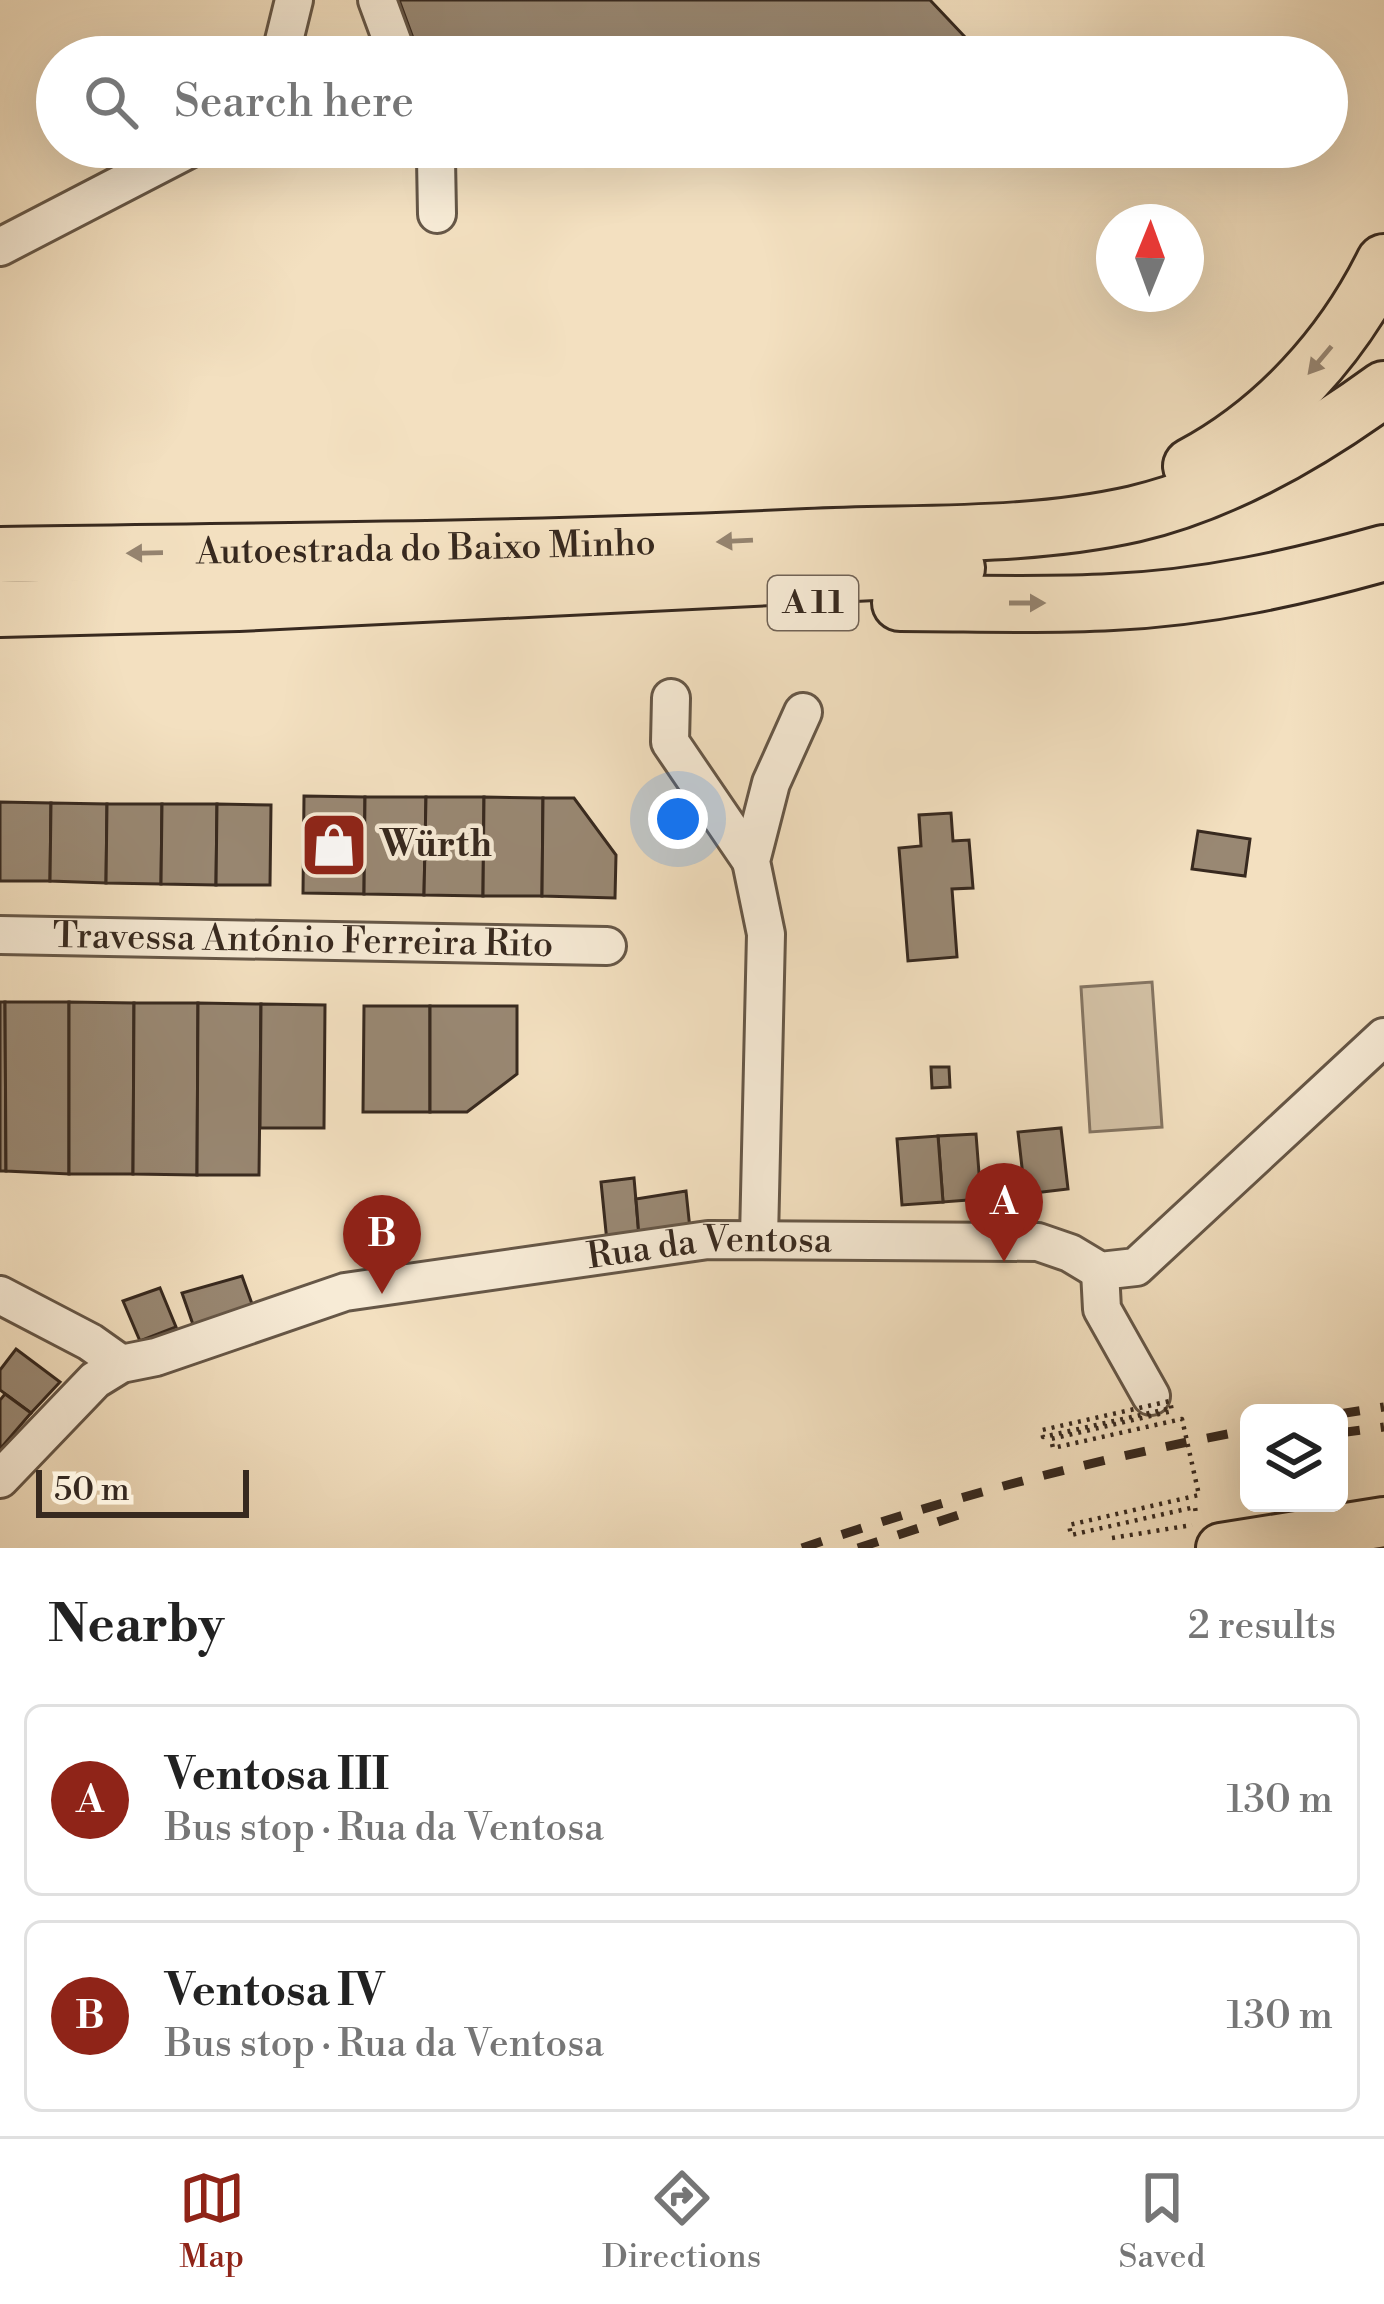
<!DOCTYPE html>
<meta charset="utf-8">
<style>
:root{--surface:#fff;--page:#f6f6f6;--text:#222;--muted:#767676;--line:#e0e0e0;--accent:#8f2418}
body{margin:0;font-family:"Libre Bodoni",serif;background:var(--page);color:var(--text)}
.controls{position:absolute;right:36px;bottom:36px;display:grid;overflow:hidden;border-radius:18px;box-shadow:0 12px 48px #0002}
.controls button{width:108px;height:108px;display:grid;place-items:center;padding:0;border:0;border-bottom:3px solid var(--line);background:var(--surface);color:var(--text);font:60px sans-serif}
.compass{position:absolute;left:1096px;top:204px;width:108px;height:108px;border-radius:50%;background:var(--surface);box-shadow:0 12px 48px #0002;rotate:1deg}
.scale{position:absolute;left:36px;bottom:30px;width:213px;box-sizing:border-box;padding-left:12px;border:6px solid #37291f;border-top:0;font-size:33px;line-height:42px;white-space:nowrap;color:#37291f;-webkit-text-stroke:9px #f7ebd6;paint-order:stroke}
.you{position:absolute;left:678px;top:819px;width:42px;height:42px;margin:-30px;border:9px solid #fff;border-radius:50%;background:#1a73e8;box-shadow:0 0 0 18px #1a73e833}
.badge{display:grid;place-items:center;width:78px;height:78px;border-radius:50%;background:var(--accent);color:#fff;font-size:39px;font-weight:700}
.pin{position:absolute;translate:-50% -99px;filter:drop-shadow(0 3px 6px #0008)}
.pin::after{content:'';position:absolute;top:63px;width:42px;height:36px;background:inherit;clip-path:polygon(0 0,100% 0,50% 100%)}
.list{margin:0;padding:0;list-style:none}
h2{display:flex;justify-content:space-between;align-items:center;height:156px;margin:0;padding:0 48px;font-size:51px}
h2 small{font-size:39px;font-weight:400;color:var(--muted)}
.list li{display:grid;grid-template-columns:78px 1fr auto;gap:36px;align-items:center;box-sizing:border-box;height:192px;margin:0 24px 24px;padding:0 24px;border:3px solid var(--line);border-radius:18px}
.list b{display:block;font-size:45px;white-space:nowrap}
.list p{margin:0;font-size:39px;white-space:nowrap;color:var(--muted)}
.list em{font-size:39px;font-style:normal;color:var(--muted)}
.icon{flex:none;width:66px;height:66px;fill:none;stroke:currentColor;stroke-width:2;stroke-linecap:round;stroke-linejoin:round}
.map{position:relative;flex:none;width:1384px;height:1548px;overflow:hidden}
.search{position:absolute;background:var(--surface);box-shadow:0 12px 48px #0002;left:36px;right:36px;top:36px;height:132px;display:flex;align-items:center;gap:30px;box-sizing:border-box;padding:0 42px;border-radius:66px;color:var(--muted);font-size:45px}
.sheet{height:588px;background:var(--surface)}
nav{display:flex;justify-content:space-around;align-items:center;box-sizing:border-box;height:168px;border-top:3px solid var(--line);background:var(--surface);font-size:33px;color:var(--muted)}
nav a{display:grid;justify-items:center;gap:6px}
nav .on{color:var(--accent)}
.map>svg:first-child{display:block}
</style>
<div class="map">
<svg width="1384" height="1548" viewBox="0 0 1384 1548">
<rect width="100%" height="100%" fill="#f3e0c0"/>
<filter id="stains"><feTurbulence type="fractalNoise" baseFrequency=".00167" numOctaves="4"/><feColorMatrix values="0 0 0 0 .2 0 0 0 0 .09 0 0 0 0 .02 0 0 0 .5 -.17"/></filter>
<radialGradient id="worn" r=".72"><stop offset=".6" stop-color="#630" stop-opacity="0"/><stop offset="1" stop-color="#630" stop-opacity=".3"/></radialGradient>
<!-- green -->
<polygon fill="#d3c1a5" stroke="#857562" stroke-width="3" points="1152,982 1162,1127 1090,1132 1081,987"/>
<!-- building -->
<g fill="#998873" stroke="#37291f" stroke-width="3">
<polygon points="399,0 930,0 966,38 966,57 420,57"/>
<polygon points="304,796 365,797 364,894 303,893"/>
<polygon points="365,797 426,797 424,895 364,894"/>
<polygon points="426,797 484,797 483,896 424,895"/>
<polygon points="484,797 543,798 542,896 483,896"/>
<polygon points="543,798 574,798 616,855 615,898 542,896"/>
<polygon points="0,802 51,803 50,881 0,881"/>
<polygon points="51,803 107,804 106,883 50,881"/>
<polygon points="107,804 162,804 161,884 106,883"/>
<polygon points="162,804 217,804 216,885 161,884"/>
<polygon points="217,804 271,805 270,885 216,885"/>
<polygon points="951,813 953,841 969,840 973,888 952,889 957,957 908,961 899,848 921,846 919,815"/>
<polygon points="1198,831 1250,839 1245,876 1192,869"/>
<polygon points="0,1002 5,1002 6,1171 0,1171"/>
<polygon points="5,1002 69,1002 69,1174 6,1171"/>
<polygon points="69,1002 134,1003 133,1174 69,1174"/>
<polygon points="134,1003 198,1003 197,1175 133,1174"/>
<polygon points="198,1003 261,1004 259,1175 197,1175"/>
<polygon points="261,1004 325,1005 324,1128 260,1128"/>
<polygon points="364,1006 430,1006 430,1112 363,1112"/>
<polygon points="430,1006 517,1006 517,1074 467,1112 430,1112"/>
<polygon points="931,1067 949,1067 950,1087 932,1088"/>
<polygon points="1061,1128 1068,1189 1025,1194 1018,1132"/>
<polygon points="976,1134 981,1199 943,1202 938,1136"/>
<polygon points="938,1136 943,1202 902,1205 897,1139"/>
<polygon points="634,1178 639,1236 607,1242 601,1182"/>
<polygon points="686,1191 690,1229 639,1236 636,1199"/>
<polygon points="242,1276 256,1315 197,1336 182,1293"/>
<polygon points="160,1288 176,1327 140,1341 123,1301"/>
<polygon points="16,1349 60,1382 31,1413 0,1390 0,1370"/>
<polygon points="5,1394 31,1413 0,1449 0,1400"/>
</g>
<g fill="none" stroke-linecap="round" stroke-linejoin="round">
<defs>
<g id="minor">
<polyline points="377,0 398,57"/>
<polyline points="280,57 294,0"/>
<polyline points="432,147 436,159 437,214"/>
<polyline points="0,247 193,147"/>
<polyline points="671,698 670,742 751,861"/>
<path id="s1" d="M0,935l607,11"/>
<polyline points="759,1238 766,934 751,861 771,783 803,712"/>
<polyline points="1100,1271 1102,1309 1151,1396"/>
<polyline points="0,1295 90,1342 121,1364"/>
<path id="s2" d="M0,1479l95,-99 26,-16 35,-7 189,-65 363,-52 330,2 32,11 30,18 36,-4 248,-230"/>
</g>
<polyline id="major" points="1221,1548 1384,1522"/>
<g id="highway">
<path d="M1191,466c84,-45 151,-119 193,-204"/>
<path id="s3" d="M0,555c269,-4 539,-5 808,-18 109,-5 219,1 326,-23 90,-21 176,-71 250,-125"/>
<path d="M900,603c71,0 142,3 212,-1 93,-4 183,-24 272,-49"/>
<polyline points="0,609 238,603 957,568"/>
</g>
</defs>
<!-- minor casing -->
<use href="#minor" stroke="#665747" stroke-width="42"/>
<!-- major casing -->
<use href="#major" stroke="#37291f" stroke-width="54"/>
<!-- highway casing -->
<use href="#highway" stroke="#37291f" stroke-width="60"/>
<!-- path -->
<polyline stroke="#37291f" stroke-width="4.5" stroke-dasharray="3 6" stroke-linecap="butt" points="1112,1538 1192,1525"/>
<!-- minor -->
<use href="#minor" stroke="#f7ebd6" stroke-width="36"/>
<!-- major -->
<use href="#major" stroke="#f3e0c0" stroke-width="48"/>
<!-- highway -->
<use href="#highway" stroke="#f3e0c0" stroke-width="54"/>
<!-- rail -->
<g stroke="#37291f" stroke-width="9" stroke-dasharray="21 21" stroke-linecap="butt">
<polyline points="1339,1414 1384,1407"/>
<polyline points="1339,1433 1384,1427"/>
<path d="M802,1548c146,-50 295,-90 447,-118"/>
<polyline points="858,1548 974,1510"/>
</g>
<!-- path-bridge -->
<polyline stroke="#37291f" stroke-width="4.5" stroke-dasharray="3 6" stroke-linecap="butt" points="1167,1409 1043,1437 1042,1430 1170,1401 1172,1411 1051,1439 1053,1448 1182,1419 1199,1495 1069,1525 1071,1535 1195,1507 1196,1515"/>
</g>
<!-- one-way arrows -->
<defs><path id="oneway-solid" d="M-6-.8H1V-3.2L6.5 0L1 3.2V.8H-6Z" transform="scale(3)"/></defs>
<g fill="#958470">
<use href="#oneway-solid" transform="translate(1320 360) rotate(130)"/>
<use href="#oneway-solid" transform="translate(735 541) rotate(177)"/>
<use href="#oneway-solid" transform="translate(145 553) rotate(179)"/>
<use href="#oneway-solid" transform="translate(1027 603)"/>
</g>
<!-- icons -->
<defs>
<symbol id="shop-square" viewBox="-11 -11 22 22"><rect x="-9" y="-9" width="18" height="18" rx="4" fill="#8f2418" stroke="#f7ebd6"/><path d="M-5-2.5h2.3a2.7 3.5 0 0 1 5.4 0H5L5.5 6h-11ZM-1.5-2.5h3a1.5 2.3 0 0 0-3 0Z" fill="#fff"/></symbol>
</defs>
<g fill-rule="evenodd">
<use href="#shop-square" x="296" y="807" width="76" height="76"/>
</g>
<g text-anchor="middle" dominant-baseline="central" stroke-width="9" stroke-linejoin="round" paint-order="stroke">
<!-- shield labels -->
<rect fill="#f7ebd6" stroke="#716356" stroke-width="3" x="768" y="576" width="90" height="54" rx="9"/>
<g font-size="33" font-weight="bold" fill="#37291f">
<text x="813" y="603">A 11</text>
</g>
<!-- street labels -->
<g font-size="36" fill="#37291f" stroke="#f7ebd6">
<text stroke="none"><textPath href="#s3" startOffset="426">Autoestrada do Baixo Minho</textPath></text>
<text stroke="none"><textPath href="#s1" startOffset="303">Travessa António Ferreira Rito</textPath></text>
<text stroke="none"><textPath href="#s2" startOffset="771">Rua da Ventosa</textPath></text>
</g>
<!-- poi labels -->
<g font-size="36" font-weight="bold" fill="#37291f" stroke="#f7ebd6" text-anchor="start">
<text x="380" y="845">Würth</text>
</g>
</g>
<rect width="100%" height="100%" filter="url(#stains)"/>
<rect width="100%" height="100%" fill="url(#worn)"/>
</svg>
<div class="controls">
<button><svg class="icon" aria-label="layers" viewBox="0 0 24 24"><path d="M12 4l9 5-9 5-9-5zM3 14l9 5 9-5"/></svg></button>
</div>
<svg class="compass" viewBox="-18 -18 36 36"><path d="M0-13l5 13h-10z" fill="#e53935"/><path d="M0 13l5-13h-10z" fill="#767676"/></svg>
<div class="scale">50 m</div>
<div class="you"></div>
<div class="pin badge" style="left:1004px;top:1262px">A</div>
<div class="pin badge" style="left:382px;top:1294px">B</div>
<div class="search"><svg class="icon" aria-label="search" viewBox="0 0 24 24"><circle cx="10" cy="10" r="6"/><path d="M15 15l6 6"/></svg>Search here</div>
</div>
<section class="sheet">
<h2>Nearby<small>2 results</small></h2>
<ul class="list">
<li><span class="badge">A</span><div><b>Ventosa III</b><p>Bus stop · Rua da Ventosa</p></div><em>130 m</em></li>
<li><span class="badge">B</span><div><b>Ventosa IV</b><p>Bus stop · Rua da Ventosa</p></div><em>130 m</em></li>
</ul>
</section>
<nav>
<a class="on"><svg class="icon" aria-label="map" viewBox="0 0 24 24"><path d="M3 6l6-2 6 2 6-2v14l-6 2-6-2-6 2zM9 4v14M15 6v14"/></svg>Map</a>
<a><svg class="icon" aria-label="directions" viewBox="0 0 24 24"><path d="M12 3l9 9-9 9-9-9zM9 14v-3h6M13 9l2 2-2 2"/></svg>Directions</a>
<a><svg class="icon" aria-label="saved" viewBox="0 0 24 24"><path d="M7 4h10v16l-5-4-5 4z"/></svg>Saved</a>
</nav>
